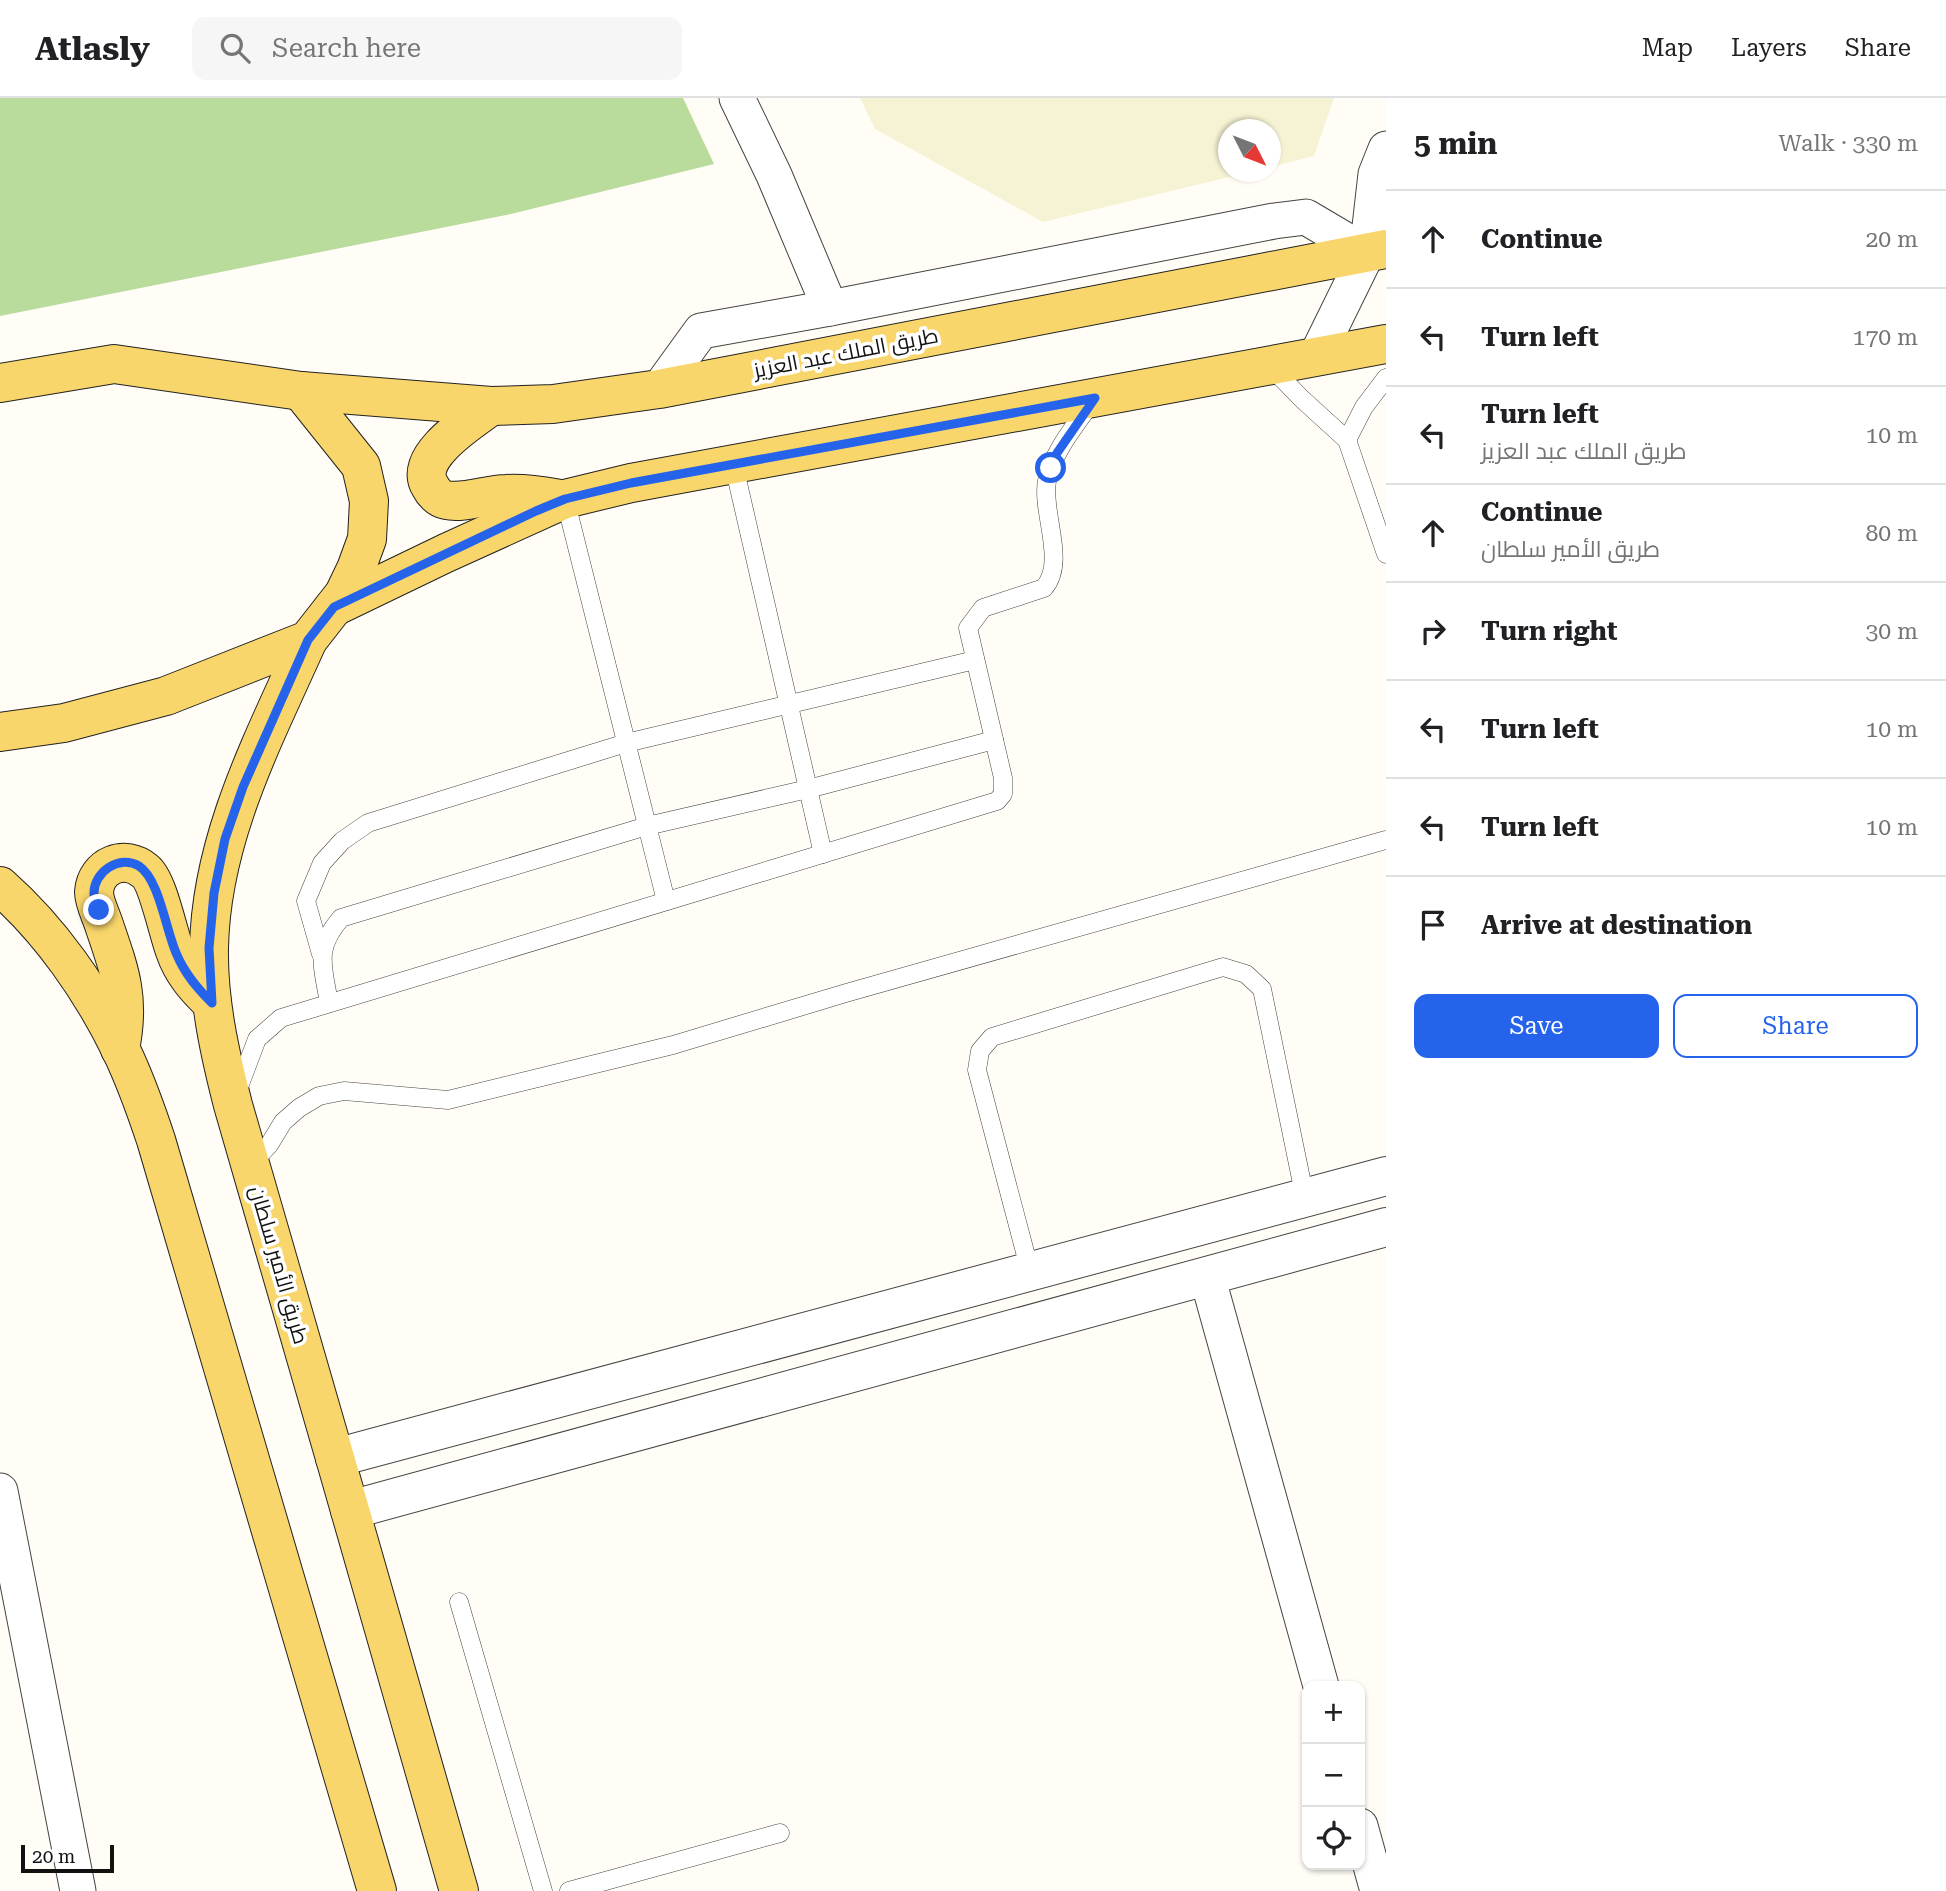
<!DOCTYPE html>
<meta charset="utf-8">
<style>
:root{--surface:#fff;--page:#f6f6f6;--text:#202124;--muted:#757577;--line:#e0e0e0;--accent:#2563eb}
body{margin:0;font-family:"Roboto Serif",Cairo,serif;background:var(--page);color:var(--text)}
.controls{position:absolute;right:21px;bottom:21px;display:grid;overflow:hidden;border-radius:14px;box-shadow:0 2px 5px #0004}
.controls button{width:63px;height:63px;display:grid;place-items:center;padding:0;border:0;border-bottom:2px solid var(--line);background:var(--surface);color:var(--text);font:35px sans-serif}
.compass{position:absolute;left:1218px;top:21px;width:63px;height:63px;border-radius:50%;background:var(--surface);box-shadow:0 2px 5px #0004;rotate:132deg}
.scale{position:absolute;left:21px;bottom:18px;width:93px;box-sizing:border-box;padding-left:7px;border:4px solid #111;border-top:0;font-size:19px;line-height:24px;white-space:nowrap;color:#111;-webkit-text-stroke:5px #fff;paint-order:stroke}
.stop{position:absolute;width:21px;height:21px;margin:-16px;border:5px solid #2563eb;border-radius:50%;background:#fff}
.stop.end{background:#2563eb;border-color:#fff;box-shadow:0 2px 7px #0008}
.list{margin:0;padding:0;list-style:none}
h2{display:flex;justify-content:space-between;align-items:center;height:91px;margin:0;padding:0 28px;font-size:30px}
h2 small{font-size:23px;font-weight:400;color:var(--muted)}
.list li{display:grid;grid-template-columns:46px 1fr auto;gap:21px;align-items:center;box-sizing:border-box;height:98px;padding:0 28px;border-top:2px solid var(--line)}
.list b{display:block;font-size:26px;white-space:nowrap}
.list p{margin:0;font-size:23px;white-space:nowrap;color:var(--muted)}
.list em{font-size:23px;font-style:normal;color:var(--muted)}
.actions{display:flex;gap:14px;padding:21px 28px}
.actions a{flex:1;padding:16px 0;border:2px solid var(--accent);border-radius:14px;text-align:center;font-size:24px;color:var(--accent)}
.actions .main{background:var(--accent);color:#fff}
.icon{flex:none;width:38px;height:38px;fill:none;stroke:currentColor;stroke-width:2;stroke-linecap:round;stroke-linejoin:round}
.map{position:relative;flex:none;width:1386px;height:1793px;overflow:hidden}
header{display:flex;align-items:center;gap:42px;box-sizing:border-box;height:98px;padding:0 35px;background:var(--surface);border-bottom:2px solid var(--line)}
header strong{font-size:33px}
nav{display:flex;gap:38px;margin-inline-start:auto;font-size:24px}
.search{width:490px;height:63px;background:var(--page);display:flex;align-items:center;gap:18px;box-sizing:border-box;padding:0 24px;border-radius:14px;color:var(--muted);font-size:26px}
main{display:flex}
aside{flex:1;background:var(--surface)}
.map>svg:first-child{display:block}
</style>
<header>
<strong>Atlasly</strong>
<div class="search"><svg class="icon" aria-label="search" viewBox="0 0 24 24"><circle cx="10" cy="10" r="6"/><path d="M15 15l6 6"/></svg>Search here</div>
<nav><a>Map</a><a>Layers</a><a>Share</a></nav>
</header>
<main>
<div class="map">
<svg width="1386" height="1793" viewBox="0 0 1386 1793">
<rect width="100%" height="100%" fill="#fffdf5"/>
<!-- farmland -->
<polygon fill="#f6f3d4" points="860,0 1334,0 1314,58 1271,69 1270,32 1228,32 1228,74 1250,74 1043,124 875,31"/>
<!-- forest -->
<polygon fill="#b9dc9c" points="0,0 683,0 714,66 511,116 0,218"/>
<g fill="none" stroke-linecap="round" stroke-linejoin="round">
<defs>
<g id="service">
<polyline points="1270,268 1302,301 1347,342 1386,456"/>
<polyline points="1347,342 1364,309 1386,280"/>
<polyline points="734,368 823,756"/>
<polyline points="565,401 666,803"/>
<polyline points="321,856 306,803 322,765 342,743 368,725 626,645 975,562"/>
<path d="M329,905c-6,-37 -15,-54 12,-85l306,-92 161,-37 186,-49"/>
<path d="M237,994l20,-53 24,-21 716,-217 6,-7v-16l-35,-150 15,-20 61,-20c23,-26 -3,-76 3,-107 6,-30 29,-56 46,-81"/>
<polyline points="250,1067 269,1047 283,1024 299,1010 319,998 344,993 448,1002 673,947 846,895 1386,742"/>
<polyline points="1030,1173 977,972 980,953 992,939 1223,869 1246,876 1262,891 1305,1100"/>
<polyline points="459,1504 543,1793"/>
<polyline points="569,1793 780,1735"/>
</g>
<g id="minor">
<polyline points="737,0 774,77 830,210"/>
<polyline points="1316,259 1367,155 1376,76 1386,51"/>
<polyline points="659,291 701,233 830,210 1274,123 1306,119 1367,155"/>
<polyline points="1207,1178 1321,1588"/>
<polyline points="0,1393 78,1793"/>
<polyline points="1360,1728 1378,1793"/>
</g>
<g id="tertiary">
<polyline points="335,1360 1386,1078"/>
<polyline points="350,1412 1386,1129"/>
</g>
<g id="primary">
<polyline points="0,285 114,266 301,293 491,308 553,306 659,291 1386,151"/>
<path d="M491,308c-20,15 -79,51 -61,80 3,6 9,13 16,14 19,4 41,-6 60,-6 18,-1 36,2 54,5"/>
<polyline points="334,509 446,455 565,401 631,385 1386,246"/>
<path d="M308,542c-44,99 -97,197 -99,308 -1,53 11,106 24,157l102,353 124,433"/>
<polyline points="0,634 64,625 166,598 308,542 344,496 356,471 367,441 369,403 361,368 301,293"/>
<path d="M0,788c50,44 92,104 121,164 14,29 25,60 35,90l221,751"/>
<path d="M120,951c10,-49 1,-75 -15,-121 -3,-11 -11,-25 -11,-36 2,-27 31,-38 51,-21 13,10 23,62 30,80 7,21 21,37 37,52"/>
</g>
</defs>
<!-- service casing -->
<use href="#service" stroke="#444" stroke-width="19"/>
<!-- minor casing -->
<use href="#minor" stroke="#444" stroke-width="37"/>
<!-- tertiary casing -->
<use href="#tertiary" stroke="#444" stroke-width="40"/>
<!-- primary casing -->
<use href="#primary" stroke="#222" stroke-width="40"/>
<!-- service -->
<use href="#service" stroke="#fff" stroke-width="18"/>
<!-- minor -->
<use href="#minor" stroke="#fff" stroke-width="35"/>
<!-- tertiary -->
<use href="#tertiary" stroke="#fff" stroke-width="38"/>
<!-- primary -->
<use href="#primary" stroke="#f9d66b" stroke-width="38"/>
</g>
<g fill="none" stroke-linecap="round" stroke-linejoin="round">
<!-- route -->
<path stroke="#2563eb" stroke-width="9" d="M99,812c-1,-5 -5,-11 -5,-16 -1,-22 26,-40 45,-28 21,14 27,66 38,89 8,19 20,33 35,48l-3,-55 5,-55 11,-54 18,-52 65,-147 26,-33 202,-96 29,-12 66,-16 464,-85 -38,55 -6,15"/>
</g>
<g text-anchor="middle" dominant-baseline="central" stroke-width="7" stroke-linejoin="round" paint-order="stroke">
<!-- street labels -->
<g font-size="21" fill="#111" stroke="#fff">
<text transform="translate(846 255) rotate(-11)">طريق الملك عبد العزيز</text>
<text transform="translate(279 1167) rotate(74)">طريق الأمير سلطان</text>
</g>
</g>
</svg>
<div class="controls">
<button>+</button>
<button>−</button>
<button><svg class="icon" aria-label="locate" viewBox="0 0 24 24"><circle cx="12" cy="12" r="6"/><path d="M12 2v4M12 18v4M2 12h4M18 12h4"/></svg></button>
</div>
<svg class="compass" viewBox="-18 -18 36 36"><path d="M0-13l5 13h-10z" fill="#e53935"/><path d="M0 13l5-13h-10z" fill="#757577"/></svg>
<div class="scale">20 m</div>
<div class="stop" style="left:1051px;top:370px"></div>
<div class="stop end" style="left:99px;top:812px"></div>
</div>
<aside>
<h2>5 min<small>Walk · 330 m</small></h2>
<ul class="list">
<li><svg class="icon" aria-label="ahead" viewBox="0 0 24 24"><path d="M12 20V5M6 11l6-6 6 6"/></svg><div><b>Continue</b></div><em>20 m</em></li>
<li><svg class="icon" aria-label="left" viewBox="0 0 24 24"><path d="M17 20v-9H6M10 6l-5 5 5 5"/></svg><div><b>Turn left</b></div><em>170 m</em></li>
<li><svg class="icon" aria-label="left" viewBox="0 0 24 24"><path d="M17 20v-9H6M10 6l-5 5 5 5"/></svg><div><b>Turn left</b><p>طريق الملك عبد العزيز</p></div><em>10 m</em></li>
<li><svg class="icon" aria-label="ahead" viewBox="0 0 24 24"><path d="M12 20V5M6 11l6-6 6 6"/></svg><div><b>Continue</b><p>طريق الأمير سلطان</p></div><em>80 m</em></li>
<li><svg class="icon" aria-label="right" viewBox="0 0 24 24"><path d="M7 20v-9h11M14 6l5 5-5 5"/></svg><div><b>Turn right</b></div><em>30 m</em></li>
<li><svg class="icon" aria-label="left" viewBox="0 0 24 24"><path d="M17 20v-9H6M10 6l-5 5 5 5"/></svg><div><b>Turn left</b></div><em>10 m</em></li>
<li><svg class="icon" aria-label="left" viewBox="0 0 24 24"><path d="M17 20v-9H6M10 6l-5 5 5 5"/></svg><div><b>Turn left</b></div><em>10 m</em></li>
<li><svg class="icon" aria-label="arrive" viewBox="0 0 24 24"><path d="M6 21V4h12l-3 4 3 4H6"/></svg><div><b>Arrive at destination</b></div></li>
</ul>
<div class="actions"><a class="main">Save</a><a>Share</a></div>
</aside>
</main>
